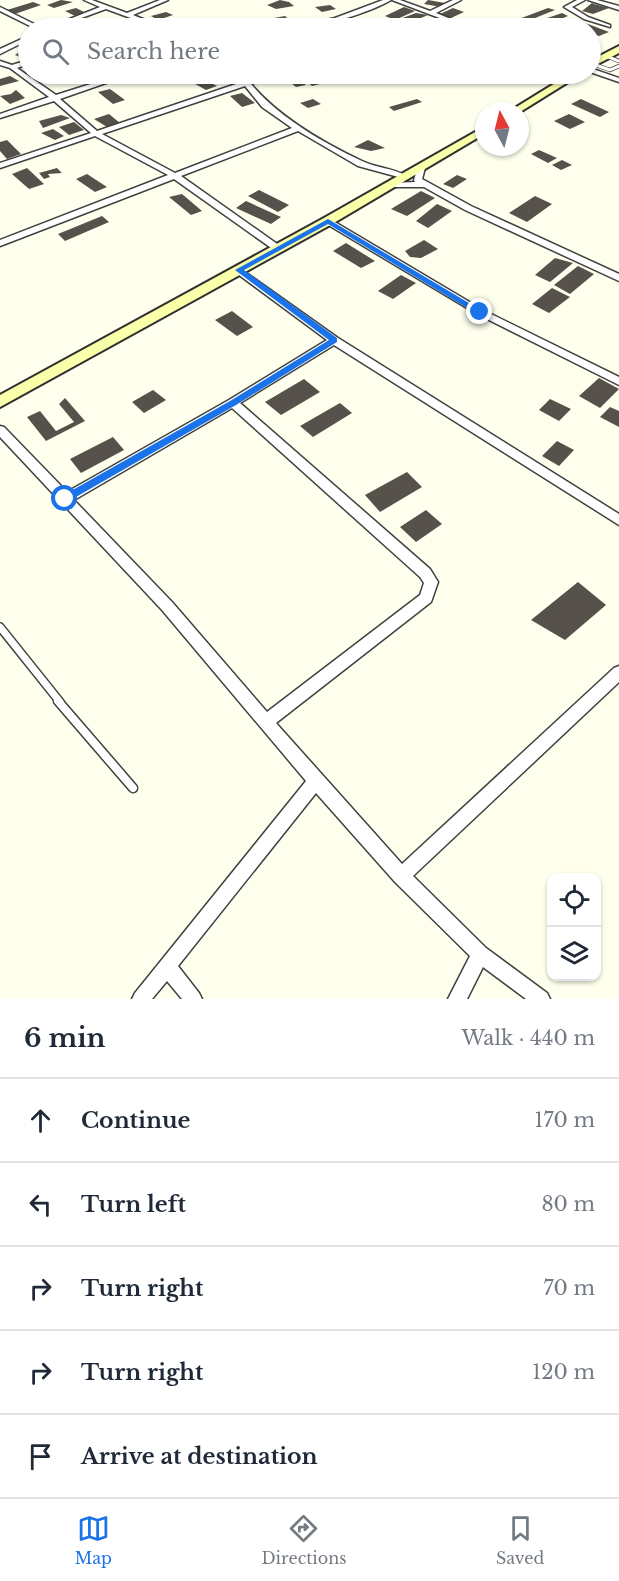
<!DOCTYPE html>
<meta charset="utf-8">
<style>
:root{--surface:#fff;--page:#f6f6f7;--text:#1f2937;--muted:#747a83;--line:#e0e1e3;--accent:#1a73e8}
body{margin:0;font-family:"Libre Baskerville",serif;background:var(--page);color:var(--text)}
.controls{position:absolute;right:18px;bottom:18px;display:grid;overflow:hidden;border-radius:12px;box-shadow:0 2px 4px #0004}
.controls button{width:54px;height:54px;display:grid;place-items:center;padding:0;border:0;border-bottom:2px solid var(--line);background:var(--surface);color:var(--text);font:30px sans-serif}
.compass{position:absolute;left:475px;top:102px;width:54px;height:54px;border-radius:50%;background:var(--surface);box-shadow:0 2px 4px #0004;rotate:353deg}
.stop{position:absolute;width:18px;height:18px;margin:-14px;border:4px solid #1a73e8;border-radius:50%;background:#fff}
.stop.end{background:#1a73e8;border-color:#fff;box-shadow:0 2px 6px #0008}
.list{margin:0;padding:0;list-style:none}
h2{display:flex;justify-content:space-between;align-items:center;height:78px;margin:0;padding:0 24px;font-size:26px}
h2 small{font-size:20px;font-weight:400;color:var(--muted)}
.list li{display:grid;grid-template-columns:39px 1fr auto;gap:18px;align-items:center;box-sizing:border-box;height:84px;padding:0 24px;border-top:2px solid var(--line)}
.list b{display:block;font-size:22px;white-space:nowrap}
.list em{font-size:20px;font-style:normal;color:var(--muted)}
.icon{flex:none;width:33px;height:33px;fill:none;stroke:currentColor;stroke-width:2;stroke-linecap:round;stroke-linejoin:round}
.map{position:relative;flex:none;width:619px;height:999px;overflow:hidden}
.search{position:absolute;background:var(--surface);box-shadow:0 2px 4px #0004;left:18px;right:18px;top:18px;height:66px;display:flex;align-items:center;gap:15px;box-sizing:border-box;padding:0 21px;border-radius:33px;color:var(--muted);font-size:22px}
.sheet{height:498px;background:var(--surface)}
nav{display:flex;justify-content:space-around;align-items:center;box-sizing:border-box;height:84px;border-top:2px solid var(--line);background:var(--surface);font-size:16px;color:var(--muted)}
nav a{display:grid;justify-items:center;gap:3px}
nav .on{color:var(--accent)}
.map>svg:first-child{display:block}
</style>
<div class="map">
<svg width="619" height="999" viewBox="0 0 619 999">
<rect width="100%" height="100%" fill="#ffe"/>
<!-- building -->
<g fill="#56514a">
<polygon points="61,0 73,2 54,8 47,5"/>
<polygon points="280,0 289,2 294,6 276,9 267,5"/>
<polygon points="428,0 445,3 441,7 424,4"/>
<polygon points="33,2 41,5 15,14 7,10"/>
<polygon points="592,3 594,4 609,8 593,14 582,11"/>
<polygon points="330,5 336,9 322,12 315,7"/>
<polygon points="404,7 415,11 395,20 385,16"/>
<polygon points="76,8 88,14 77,17 65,11"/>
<polygon points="453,8 464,12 451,18 440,14"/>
<polygon points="548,8 555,10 525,22 530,24 562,13 568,16 563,18 570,20 562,23 557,21 562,18 531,28 511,22"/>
<polygon points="166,12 173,15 158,20 151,16"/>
<polygon points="416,13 428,15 406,24 397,20"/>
<polygon points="285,16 297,27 284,28 274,18"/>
<polygon points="181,18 188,22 171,27 164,23"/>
<polygon points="432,18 442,22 427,28 412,27"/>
<polygon points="121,20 130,23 119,28 104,28"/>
<polygon points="201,22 209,23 176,28"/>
<polygon points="584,23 588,24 609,32 599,36 590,33 590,28 573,28"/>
<polygon points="24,49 28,51 28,60 15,55"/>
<polygon points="292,74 306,85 296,87 282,76"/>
<polygon points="298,74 312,74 324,83 312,86"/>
<polygon points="437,74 472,74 477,80 446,84"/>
<polygon points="10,76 19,81 0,86 0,79"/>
<polygon points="197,76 217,86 206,90 186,79"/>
<polygon points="110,89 125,100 113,104 98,92"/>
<polygon points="16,90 25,98 10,104 0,96 11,94"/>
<polygon points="242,93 255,103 242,107 230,96"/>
<polygon points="313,99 321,104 308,108 300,103"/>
<polygon points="417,99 422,102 394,111 389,107"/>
<polygon points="581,99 609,112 600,117 571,104"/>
<polygon points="109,114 120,123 107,127 94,119"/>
<polygon points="569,114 585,122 570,129 554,121"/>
<polygon points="61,115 70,118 43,128 39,121"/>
<polygon points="74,122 84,130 69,135 59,127"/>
<polygon points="53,129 64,136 55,140 41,133"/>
<polygon points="7,140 21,154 7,159 0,151 0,142"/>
<polygon points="368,140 385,148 371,151 354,147"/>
<polygon points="539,150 557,158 548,163 531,154"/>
<polygon points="562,160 572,165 561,170 552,165"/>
<polygon points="27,168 44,184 29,189 12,174"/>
<polygon points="57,168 62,173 48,174 50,177 44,179 39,173"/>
<polygon points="87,174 107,187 95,192 76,179"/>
<polygon points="457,175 467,179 453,188 443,184"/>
<polygon points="259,190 289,205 278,212 248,196"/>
<polygon points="421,191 435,198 407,216 391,209"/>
<polygon points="182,194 202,211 191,215 169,197"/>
<polygon points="535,196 552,204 527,222 509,213"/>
<polygon points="246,201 281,217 271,224 236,208"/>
<polygon points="437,204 452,211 428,228 416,221"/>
<polygon points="102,216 109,222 65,241 58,234"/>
<polygon points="424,240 438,249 421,258 410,257 405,251"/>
<polygon points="346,243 375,261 361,268 333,251"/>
<polygon points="555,258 573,263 550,282 535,275"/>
<polygon points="578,266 594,274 570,294 554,285"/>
<polygon points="401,275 416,283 393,299 378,291"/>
<polygon points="552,288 570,297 549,313 532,304"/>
<polygon points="232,311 253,327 237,336 215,320"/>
<polygon points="599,378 619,389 600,408 579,396"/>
<polygon points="304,379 320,392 281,415 265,402"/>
<polygon points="153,390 166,400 144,413 132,402"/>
<polygon points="65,398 85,421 46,441 27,417 40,411 56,431 74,422 59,404"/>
<polygon points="550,399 571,409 559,421 539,410"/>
<polygon points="340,403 352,413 313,437 300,426"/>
<polygon points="610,407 619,411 619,427 600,417"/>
<polygon points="113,437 124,450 81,473 70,459"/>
<polygon points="557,441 574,450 559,466 542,456"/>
<polygon points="407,472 422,487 380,512 365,495"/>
<polygon points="426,510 442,524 416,542 400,527"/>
<polygon points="578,582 606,605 565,640 531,620"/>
</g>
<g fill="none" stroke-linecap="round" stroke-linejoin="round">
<defs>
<g id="service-far2">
<polyline points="606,56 619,61"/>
<polyline points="593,64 610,70 619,66"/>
</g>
<polyline id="service-far1" points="0,627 60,702"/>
<polyline id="service" points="58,701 133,788"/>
<g id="minor">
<polygon points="84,0 92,0 127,13 160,0 168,0 133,15 165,28 158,28 106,9 54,28 47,28 100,7"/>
<path d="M383,0h8c-20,12 -76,30 -98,28l42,-10z"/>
<polygon points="392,0 400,0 430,11 453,0 461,0 436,13 473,28 466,28"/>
<polygon points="577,0 585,0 572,7 588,17 610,25 610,27 584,19 564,7"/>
<polygon points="588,0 597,0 619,6 619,10"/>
<polygon points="0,7 40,27 41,28 34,28 0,11"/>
<polygon points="28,36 28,40 0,54 0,49"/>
<path d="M28,60v4l-11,4 39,27 66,-21h8l-1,1 -69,24 37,32 145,-49 -6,-8h6l6,6 20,-6h8l-1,1 -24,9c29,34 71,58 111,77 14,7 32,7 44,15l-4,2 -44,-12 -60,-35 -117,45 99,70v4h-6l-100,-71 -174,67v-6l168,-65 -73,-39 -95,32v-5l91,-30 -37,-32 -54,17v-4l49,-17 -39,-29 -10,-3v-4l12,4zM245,86l17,21 30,21 -117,45 -73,-39z"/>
<polygon points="590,68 619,78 619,82 590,72"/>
<polygon points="418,166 425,168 422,179 471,206 619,274 619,281 465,210 424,187 388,187 384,185 388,183 415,182 414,180"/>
<polygon points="328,218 483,310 619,377 619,385 477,314 325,223 325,219"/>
<path d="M238,267l100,71 281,176v11l-285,-180 -94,58 190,166 8,13 -7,20 -155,121 126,141 212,-196 5,-2v16l-206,194 73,72 61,45 3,6h-24l-43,-32 -16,32h-19l22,-43 -75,-74 -79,-89 -138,173 21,27 3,6h-20l-15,-18 -15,18h-20l3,-6 171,-212 -144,-171 -162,-173v-11l4,1 63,65 162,-92 98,-60 -92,-68v-4zM232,408l188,169 4,6 -4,12 -153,117 -95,-110 -98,-102z"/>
</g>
<g id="secondary">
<polygon points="619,46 619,53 590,68 590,61"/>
<polygon points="570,74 581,74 520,112 510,111"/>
<polygon points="484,127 484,134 332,224 0,407 0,395 324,218"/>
</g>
</defs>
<!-- service-far2 casing -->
<use href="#service-far2" stroke="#414141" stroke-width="4.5"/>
<!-- service-far1 casing -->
<use href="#service-far1" stroke="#414141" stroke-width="10"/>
<!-- service casing -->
<use href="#service" stroke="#414141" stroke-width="11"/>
<!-- minor casing -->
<use href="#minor" stroke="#414141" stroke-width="3"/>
<!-- secondary casing -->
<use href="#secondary" stroke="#303030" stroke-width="4"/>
<!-- service-far2 -->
<use href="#service-far2" stroke="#fff" stroke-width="3"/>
<!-- service-far1 -->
<use href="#service-far1" stroke="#fff" stroke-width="7"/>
<!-- service -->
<use href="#service" stroke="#fff" stroke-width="8"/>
<!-- minor -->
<use href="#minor" fill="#fff" fill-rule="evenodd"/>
<!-- secondary -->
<use href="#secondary" fill="#faffa9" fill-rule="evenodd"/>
</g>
<!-- route -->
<polygon fill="#1a73e8" points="328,219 484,312 477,314 328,224 244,270 337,338 337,342 236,405 69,501 62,501 62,496 230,401 329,340 235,270"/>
</svg>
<div class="controls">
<button><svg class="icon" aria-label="locate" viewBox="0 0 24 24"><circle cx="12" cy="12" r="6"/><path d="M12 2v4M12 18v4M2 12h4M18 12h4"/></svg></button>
<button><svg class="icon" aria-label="layers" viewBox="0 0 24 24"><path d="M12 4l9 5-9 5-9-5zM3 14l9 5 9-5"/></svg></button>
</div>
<svg class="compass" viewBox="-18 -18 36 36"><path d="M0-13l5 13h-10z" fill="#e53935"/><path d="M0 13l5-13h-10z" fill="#747a83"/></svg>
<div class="stop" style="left:65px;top:499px"></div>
<div class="stop end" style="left:480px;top:312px"></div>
<div class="search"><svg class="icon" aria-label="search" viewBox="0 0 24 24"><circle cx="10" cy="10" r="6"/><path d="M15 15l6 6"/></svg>Search here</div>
</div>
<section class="sheet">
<h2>6 min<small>Walk · 440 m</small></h2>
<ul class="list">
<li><svg class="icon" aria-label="ahead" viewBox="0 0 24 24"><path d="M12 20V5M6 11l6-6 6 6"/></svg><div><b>Continue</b></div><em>170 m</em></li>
<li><svg class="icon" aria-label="left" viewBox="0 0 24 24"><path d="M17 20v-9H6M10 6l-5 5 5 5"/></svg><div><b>Turn left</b></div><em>80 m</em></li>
<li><svg class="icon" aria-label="right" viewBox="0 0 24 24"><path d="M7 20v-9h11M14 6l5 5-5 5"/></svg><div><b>Turn right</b></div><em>70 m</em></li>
<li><svg class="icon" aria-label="right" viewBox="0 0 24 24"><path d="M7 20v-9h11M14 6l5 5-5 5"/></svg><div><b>Turn right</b></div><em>120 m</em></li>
<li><svg class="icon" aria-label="arrive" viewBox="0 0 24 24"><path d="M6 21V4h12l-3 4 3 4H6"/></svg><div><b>Arrive at destination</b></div></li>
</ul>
</section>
<nav>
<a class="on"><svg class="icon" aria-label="map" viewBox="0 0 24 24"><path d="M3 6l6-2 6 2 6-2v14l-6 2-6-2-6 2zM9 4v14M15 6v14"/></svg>Map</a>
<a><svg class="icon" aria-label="directions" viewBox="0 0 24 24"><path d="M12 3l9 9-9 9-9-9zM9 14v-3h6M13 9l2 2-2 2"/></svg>Directions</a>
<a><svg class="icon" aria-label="saved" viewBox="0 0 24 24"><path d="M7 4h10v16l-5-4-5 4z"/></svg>Saved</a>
</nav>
